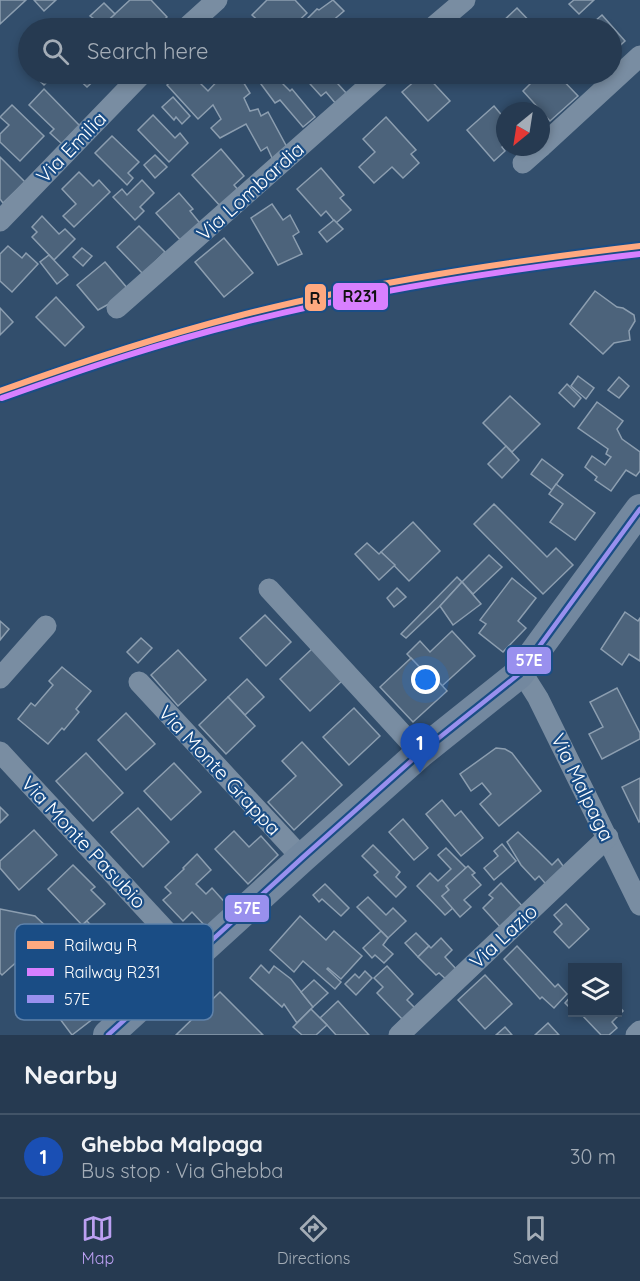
<!DOCTYPE html>
<meta charset="utf-8">
<style>
:root{--surface:#263a51;--page:#32455b;--text:#f1f3f6;--muted:#a4adb7;--line:#425468;--accent:#bca0f2}
body{margin:0;font-family:Quicksand,sans-serif;background:var(--page);color:var(--text)}
.controls{position:absolute;right:18px;bottom:18px;display:grid;overflow:hidden;border-radius:0px;box-shadow:0 3px 9px #0003}
.controls button{width:54px;height:54px;display:grid;place-items:center;padding:0;border:0;border-bottom:2px solid var(--line);background:var(--surface);color:var(--text);font:30px sans-serif}
.compass{position:absolute;left:496px;top:102px;width:54px;height:54px;border-radius:50%;background:var(--surface);box-shadow:0 3px 9px #0003;rotate:210deg}
.you{position:absolute;left:426px;top:680px;width:21px;height:21px;margin:-15px;border:4px solid #fff;border-radius:50%;background:#1a73e8;box-shadow:0 0 0 9px #1a73e833}
.badge{display:grid;place-items:center;width:39px;height:39px;border-radius:50%;background:var(--accent);color:#fff;font-size:20px;font-weight:700}
.pin{position:absolute;translate:-50% -50px;filter:drop-shadow(0 2px 3px #0008)}
.pin::after{content:'';position:absolute;top:32px;width:21px;height:18px;background:inherit;clip-path:polygon(0 0,100% 0,50% 100%)}
.list{margin:0;padding:0;list-style:none}
h2{display:flex;justify-content:space-between;align-items:center;height:78px;margin:0;padding:0 24px;font-size:26px}
h2 small{font-size:20px;font-weight:400;color:var(--muted)}
.list li{display:grid;grid-template-columns:39px 1fr auto;gap:18px;align-items:center;box-sizing:border-box;height:84px;padding:0 24px;border-top:2px solid var(--line)}
.list b{display:block;font-size:22px;white-space:nowrap}
.list p{margin:0;font-size:20px;white-space:nowrap;color:var(--muted)}
.list em{font-size:20px;font-style:normal;color:var(--muted)}
.icon{flex:none;width:33px;height:33px;fill:none;stroke:currentColor;stroke-width:2;stroke-linecap:round;stroke-linejoin:round}
.map{position:relative;flex:none;width:640px;height:1035px;overflow:hidden}
.search{position:absolute;background:var(--surface);box-shadow:0 3px 9px #0003;left:18px;right:18px;top:18px;height:66px;display:flex;align-items:center;gap:15px;box-sizing:border-box;padding:0 21px;border-radius:33px;color:var(--muted);font-size:22px}
.sheet{height:162px;background:var(--surface)}
nav{display:flex;justify-content:space-around;align-items:center;box-sizing:border-box;height:84px;border-top:2px solid var(--line);background:var(--surface);font-size:16px;color:var(--muted)}
nav a{display:grid;justify-items:center;gap:3px}
nav .on{color:var(--accent)}
.map>svg:first-child{display:block}
</style>
<div class="map">
<svg width="640" height="1035" viewBox="0 0 640 1035">
<rect width="100%" height="100%" fill="#324e6c"/>
<!-- building -->
<g fill="#4c637b" stroke="#8c9eb0" stroke-width="1.5">
<polygon points="0,0 26,0 0,24"/>
<polygon points="34,0 56,0 44,11"/>
<polygon points="130,0 151,0 167,17 155,28 106,28 103,25"/>
<polygon points="267,0 295,0 307,13 291,28 266,28 252,15"/>
<polygon points="333,0 344,11 324,28 318,28 308,18 317,9 319,10"/>
<polygon points="574,0 594,0 579,14 569,4"/>
<polygon points="104,3 115,14 103,25 90,16"/>
<polygon points="517,8 536,28 502,28 499,25"/>
<polygon points="602,15 625,41 612,53 612,28 587,28"/>
<polygon points="345,20 353,28 336,28"/>
<polygon points="33,74 53,74 54,75 44,85"/>
<polygon points="73,74 101,74 87,87"/>
<polygon points="180,74 191,74 208,91 224,74 248,74 242,80 250,93 244,98 250,111 258,109 261,116 268,112 289,151 273,160 267,147 261,151 246,124 220,138 211,128 221,119 213,105 198,119 167,85"/>
<polygon points="273,74 290,91 292,89 315,117 303,127 280,100 275,103 261,84"/>
<polygon points="301,74 329,74 347,94 336,104 326,92 321,96"/>
<polygon points="423,74 425,74 450,101 428,121 402,92"/>
<polygon points="460,74 480,74 469,83"/>
<polygon points="503,74 518,74 510,81"/>
<polygon points="550,74 557,74 578,96 550,121 523,91 536,78 540,82"/>
<polygon points="44,89 80,126 62,144 50,133 54,129 29,105"/>
<polygon points="173,97 190,116 182,124 176,117 174,120 162,107"/>
<polygon points="12,105 44,136 20,161 0,142 0,134 9,125 0,117"/>
<polygon points="494,106 505,119 505,144 502,147 505,151 494,161 467,130"/>
<polygon points="153,115 175,138 180,133 188,143 169,162 138,130"/>
<polygon points="386,117 416,150 411,154 419,163 403,178 392,167 374,183 359,167 375,152 363,139"/>
<polygon points="112,136 139,162 128,173 133,178 127,185 95,153"/>
<polygon points="221,149 244,176 234,185 239,191 221,207 192,175"/>
<polygon points="155,155 167,167 155,178 144,165"/>
<polygon points="0,157 25,182 3,203 0,199"/>
<polygon points="321,168 344,195 340,198 351,210 336,223 326,211 321,216 297,189"/>
<polygon points="79,172 93,186 99,180 110,192 74,227 63,216 76,204 62,189"/>
<polygon points="142,180 154,193 140,207 144,211 135,220 113,197 122,189 127,195"/>
<polygon points="179,193 193,209 190,211 203,227 184,244 156,213"/>
<polygon points="272,204 283,220 290,215 299,232 293,236 302,254 278,265 251,218"/>
<polygon points="42,216 59,234 65,229 75,239 54,260 32,237 37,232 32,227"/>
<polygon points="334,220 343,229 327,242 319,232"/>
<polygon points="139,226 165,252 143,274 117,247"/>
<polygon points="224,238 253,273 224,297 195,262"/>
<polygon points="8,246 22,258 26,253 38,264 12,292 0,281 0,254"/>
<polygon points="82,248 92,256 83,266 73,257"/>
<polygon points="49,255 68,275 57,284 40,262"/>
<polygon points="105,262 128,289 107,305 98,310 77,285"/>
<polygon points="595,291 617,307 623,308 634,315 635,321 629,331 630,340 614,343 603,354 570,324"/>
<polygon points="56,297 84,327 65,346 36,317"/>
<polygon points="0,308 13,322 0,335"/>
<polygon points="578,376 594,388 586,399 571,386"/>
<polygon points="619,377 629,386 619,398 608,390"/>
<polygon points="567,384 581,398 574,407 559,393"/>
<polygon points="510,396 540,424 512,452 483,423"/>
<polygon points="597,402 623,421 617,429 622,439 640,452 640,471 636,476 626,470 611,491 595,480 597,477 585,467 592,456 605,465 611,457 606,454 608,449 578,428"/>
<polygon points="506,446 519,460 502,478 488,464"/>
<polygon points="542,459 563,475 552,490 531,474"/>
<polygon points="556,484 595,513 575,540 550,522 563,504 549,494"/>
<polygon points="494,504 547,557 556,548 573,565 543,594 474,524"/>
<polygon points="413,522 440,551 409,581 381,552"/>
<polygon points="367,543 379,554 381,552 395,565 379,580 355,554"/>
<polygon points="489,555 502,567 473,594 462,582"/>
<polygon points="457,577 462,582 440,606 406,638 401,634"/>
<polygon points="512,578 536,598 518,621 526,628 503,652 479,633 486,624 480,620"/>
<polygon points="462,582 481,604 453,625 440,606"/>
<polygon points="397,588 406,597 394,607 387,598"/>
<polygon points="625,612 638,621 640,618 640,661 629,654 622,665 601,649"/>
<polygon points="265,615 291,642 266,666 240,638"/>
<polygon points="0,621 9,629 0,640"/>
<polygon points="452,631 475,656 442,686 430,672 427,675 407,654 420,641 430,652"/>
<polygon points="141,638 152,648 138,663 127,652"/>
<polygon points="314,647 344,679 310,711 280,679"/>
<polygon points="178,650 206,680 178,706 151,675"/>
<polygon points="411,658 427,675 430,672 447,691 413,722 380,687"/>
<polygon points="62,667 91,691 76,709 79,712 64,730 62,728 48,744 18,719 31,703 35,706 53,685 49,681"/>
<polygon points="247,679 264,697 245,715 228,697"/>
<polygon points="617,688 640,733 640,739 602,759 589,734 603,727 590,702"/>
<polygon points="228,697 255,726 226,754 199,725"/>
<polygon points="354,708 380,736 349,765 323,737"/>
<polygon points="126,713 155,744 126,770 98,740"/>
<polygon points="302,742 342,785 294,830 268,802 296,776 282,761"/>
<polygon points="496,748 505,749 512,753 541,791 499,826 480,804 491,794 482,783 471,791 460,774"/>
<polygon points="86,753 123,793 93,821 56,781"/>
<polygon points="174,763 201,792 171,820 144,791"/>
<polygon points="640,778 640,821 639,822 622,787"/>
<polygon points="442,800 455,816 461,811 483,838 461,856 426,814"/>
<polygon points="0,807 8,815 0,823"/>
<polygon points="138,808 169,842 143,867 111,832"/>
<polygon points="403,819 428,848 414,860 389,832"/>
<polygon points="34,830 57,855 19,890 0,868 0,861"/>
<polygon points="234,831 249,847 261,836 278,855 248,884 215,849"/>
<polygon points="518,832 538,851 552,865 558,859 568,873 550,889 539,876 535,880 521,865 507,842"/>
<polygon points="502,844 516,861 494,880 484,868 498,856 494,851"/>
<polygon points="373,845 400,872 396,877 406,887 396,897 374,875 378,872 362,856"/>
<polygon points="446,848 466,868 446,886 449,890 442,896 453,908 445,915 417,886 430,873 438,881 451,869 438,855"/>
<polygon points="197,854 211,870 196,884 206,894 212,888 229,907 207,928 192,912 183,921 163,900 171,893 165,887 184,869 183,868"/>
<polygon points="73,865 95,887 91,890 105,904 82,925 48,889"/>
<polygon points="468,866 475,873 472,875 481,885 464,900 471,907 460,917 442,896 449,890 446,886"/>
<polygon points="501,883 524,908 502,929 483,908 493,898 489,895"/>
<polygon points="325,884 349,908 341,916 322,899 319,902 313,895"/>
<polygon points="368,897 386,915 393,908 406,921 388,938 357,907"/>
<polygon points="566,904 589,929 569,948 554,932 562,924 554,915"/>
<polygon points="0,909 35,916 51,931 2,975 0,973"/>
<polygon points="300,916 326,940 334,931 362,956 341,979 328,968 327,969 341,982 335,989 303,961 294,972 270,950"/>
<polygon points="87,921 102,938 88,951 74,933"/>
<polygon points="381,931 388,938 383,945 393,954 384,963 375,955 372,958 363,948"/>
<polygon points="416,933 429,946 418,957 405,943"/>
<polygon points="441,938 452,950 445,957 458,971 448,981 439,973 436,975 418,957 429,946 431,948"/>
<polygon points="517,946 555,987 558,984 567,994 554,1008 542,997 540,999 504,959"/>
<polygon points="261,965 269,973 274,966 291,979 313,1007 297,1023 284,1004 282,1007 250,978"/>
<polygon points="387,966 413,994 407,1000 416,1009 404,1021 377,993 383,987 374,978"/>
<polygon points="83,971 93,984 82,993 98,1015 72,1035 54,1011 70,999 61,988"/>
<polygon points="365,971 372,978 356,995 345,984 355,974 359,978"/>
<polygon points="485,975 512,1004 485,1029 458,1000"/>
<polygon points="314,980 328,993 313,1007 301,992"/>
<polygon points="220,992 263,1035 176,1035"/>
<polygon points="572,995 572,1010 565,1003"/>
<polygon points="338,1001 369,1035 336,1035 327,1025 320,1018"/>
<polygon points="618,1005 623,1011 612,1022 617,1028 609,1035 601,1035 579,1012 618,1012"/>
<polygon points="311,1009 327,1025 316,1035 302,1035 293,1027"/>
<polygon points="548,1023 559,1035 535,1035"/>
<polygon points="505,1027 512,1035 496,1035"/>
</g>
<g fill="none" stroke-linecap="round" stroke-linejoin="round">
<!-- street -->
<g stroke="#798da2" stroke-width="21">
<polyline points="186,28 217,0"/>
<polyline points="432,28 465,0"/>
<polyline points="541,147 640,56"/>
<polyline points="523,163 541,147"/>
<polyline points="0,221 142,74"/>
<polyline points="117,308 382,74"/>
<polyline points="269,589 420,753"/>
<polyline points="519,674 526,679 538,698 640,905"/>
<polyline points="0,678 46,626"/>
<polyline points="139,682 302,858"/>
<polyline points="0,752 192,959"/>
<polyline points="399,1035 608,837"/>
<polyline points="636,1035 640,1031"/>
</g>
<!-- secondary -->
<polyline stroke="#73889f" stroke-width="30" points="108,1035 302,858 420,753 519,674 640,509"/>
<defs>
<polyline id="bus-1" points="108,1035 302,858 420,753 519,674 640,509"/>
</defs>
<!-- bus-1 casing -->
<use href="#bus-1" stroke="#1a4d85" stroke-width="9"/>
<!-- bus-1 -->
<use href="#bus-1" stroke="#9990ee" stroke-width="4.5"/>
<defs>
<path id="rail-1" d="M0,391c78,-28 157,-54 238,-75 132,-34 267,-54 402,-70"/>
<path id="rail-2" d="M2,398c79,-28 158,-55 239,-75 131,-33 265,-54 399,-69"/>
</defs>
<!-- rail-1 casing -->
<use href="#rail-1" stroke="#1a4d85" stroke-width="10"/>
<!-- rail-2 casing -->
<use href="#rail-2" stroke="#1a4d85" stroke-width="10"/>
<!-- rail-1 -->
<use href="#rail-1" stroke="#ffa980" stroke-width="6"/>
<!-- rail-2 -->
<use href="#rail-2" stroke="#d880ff" stroke-width="6"/>
</g>
<g text-anchor="middle" dominant-baseline="central" stroke-width="4.5" stroke-linejoin="round" paint-order="stroke">
<!-- street labels -->
<g font-size="20" fill="#fff" stroke="#1a4d85">
<text transform="translate(71 147) rotate(-46)">Via Emilia</text>
<text transform="translate(250 191) rotate(-42)">Via Lombardia</text>
<text transform="translate(220 770) rotate(47)">Via Monte Grappa</text>
<text transform="translate(583 787) rotate(64)">Via Malpaga</text>
<text transform="translate(84 842) rotate(47)">Via Monte Pasubio</text>
<text transform="translate(503 936) rotate(-43)">Via Lazio</text>
</g>
</g>
<!-- legend -->
<rect x="15" y="924" width="198" height="96" rx="9" fill="#1a4d85" stroke="#5f82aa" stroke-width="1.5"/>
<rect x="27" y="941" width="27" height="8" fill="#ffa980"/>
<rect x="27" y="968" width="27" height="8" fill="#d880ff"/>
<rect x="27" y="995" width="27" height="8" fill="#9990ee"/>
<g font-size="16" fill="#fff">
<text x="64" y="951">Railway R</text>
<text x="64" y="978">Railway R231</text>
<text x="64" y="1005">57E</text>
</g>
<g stroke="#1a4d85" stroke-width="2">
<rect x="332" y="282" width="57" height="29" rx="6" fill="#d880ff"/>
<rect x="304" y="283" width="23" height="29" rx="6" fill="#ffa980"/>
<rect x="506" y="646" width="46" height="29" rx="6" fill="#9990ee"/>
<rect x="224" y="894" width="46" height="29" rx="6" fill="#9990ee"/>
</g>
<g font-size="16" text-anchor="middle" font-weight="bold" fill="#fff">
<text x="529" y="666">57E</text>
<text x="247" y="914">57E</text>
</g>
<g font-size="16" text-anchor="middle" font-weight="bold" fill="#111">
<text x="360" y="302">R231</text>
<text x="315" y="304">R</text>
</g>
</svg>
<div class="controls">
<button><svg class="icon" aria-label="layers" viewBox="0 0 24 24"><path d="M12 4l9 5-9 5-9-5zM3 14l9 5 9-5"/></svg></button>
</div>
<svg class="compass" viewBox="-18 -18 36 36"><path d="M0-13l5 13h-10z" fill="#e53935"/><path d="M0 13l5-13h-10z" fill="#a4adb7"/></svg>
<div class="you"></div>
<div class="pin badge" style="left:420px;top:773px;background:#1a4fb4">1</div>
<div class="search"><svg class="icon" aria-label="search" viewBox="0 0 24 24"><circle cx="10" cy="10" r="6"/><path d="M15 15l6 6"/></svg>Search here</div>
</div>
<section class="sheet">
<h2>Nearby<small></small></h2>
<ul class="list">
<li><span class="badge" style="background:#1a4fb4">1</span><div><b>Ghebba Malpaga</b><p>Bus stop · Via Ghebba</p></div><em>30 m</em></li>
</ul>
</section>
<nav>
<a class="on"><svg class="icon" aria-label="map" viewBox="0 0 24 24"><path d="M3 6l6-2 6 2 6-2v14l-6 2-6-2-6 2zM9 4v14M15 6v14"/></svg>Map</a>
<a><svg class="icon" aria-label="directions" viewBox="0 0 24 24"><path d="M12 3l9 9-9 9-9-9zM9 14v-3h6M13 9l2 2-2 2"/></svg>Directions</a>
<a><svg class="icon" aria-label="saved" viewBox="0 0 24 24"><path d="M7 4h10v16l-5-4-5 4z"/></svg>Saved</a>
</nav>
